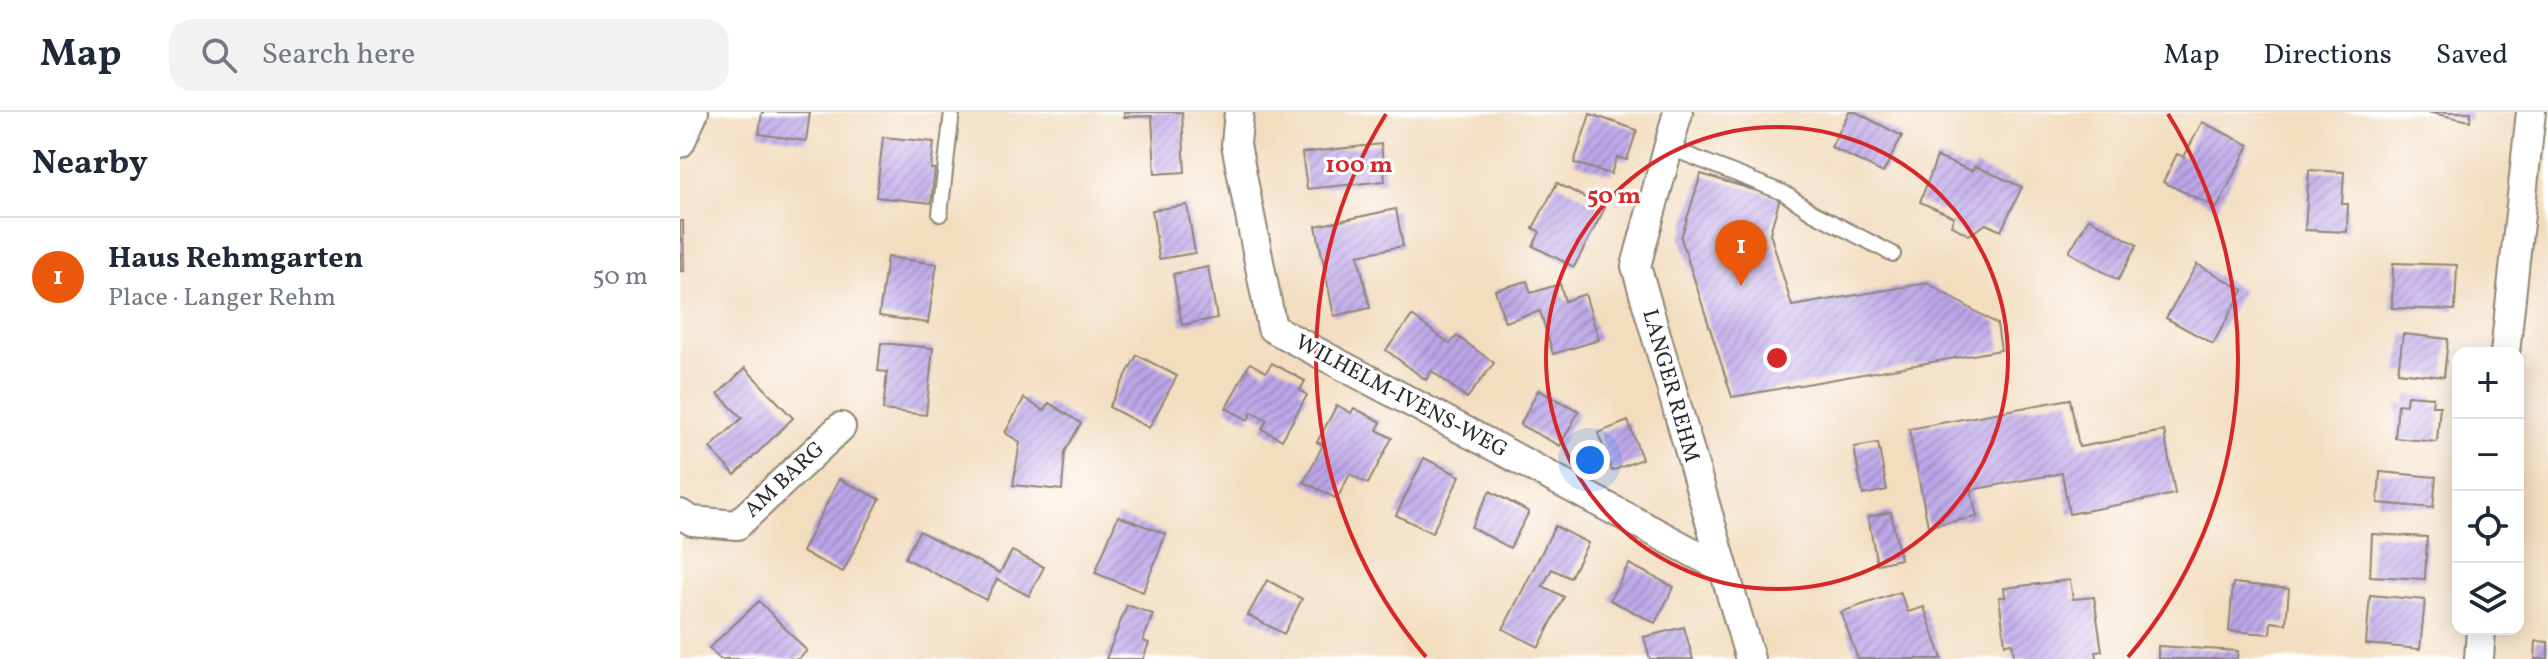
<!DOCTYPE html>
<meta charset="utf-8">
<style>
:root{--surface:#fff;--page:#f2f2f3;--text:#1f2937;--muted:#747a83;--line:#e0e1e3;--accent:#ea580c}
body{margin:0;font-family:Vollkorn,serif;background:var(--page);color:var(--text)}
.controls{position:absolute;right:24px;bottom:24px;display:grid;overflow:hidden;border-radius:16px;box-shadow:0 4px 20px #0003}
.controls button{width:72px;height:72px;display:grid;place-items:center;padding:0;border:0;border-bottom:2px solid var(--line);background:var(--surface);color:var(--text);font:40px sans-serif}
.you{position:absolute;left:910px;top:348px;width:28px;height:28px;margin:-20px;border:6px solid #fff;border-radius:50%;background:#1a73e8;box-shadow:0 0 0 12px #1a73e833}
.badge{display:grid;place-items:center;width:52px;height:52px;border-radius:50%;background:var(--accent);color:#fff;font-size:26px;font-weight:700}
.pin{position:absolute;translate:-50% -66px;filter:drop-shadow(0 2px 4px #0008)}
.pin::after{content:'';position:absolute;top:42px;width:28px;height:24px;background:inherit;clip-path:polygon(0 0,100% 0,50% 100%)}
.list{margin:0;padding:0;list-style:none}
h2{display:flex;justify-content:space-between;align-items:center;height:104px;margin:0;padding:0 32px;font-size:34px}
h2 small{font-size:26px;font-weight:400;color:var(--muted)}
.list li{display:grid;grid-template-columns:52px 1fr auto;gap:24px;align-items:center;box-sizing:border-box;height:120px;padding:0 32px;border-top:2px solid var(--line)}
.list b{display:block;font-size:30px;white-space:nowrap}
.list p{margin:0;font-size:26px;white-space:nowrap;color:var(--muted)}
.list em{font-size:26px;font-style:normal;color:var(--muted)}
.icon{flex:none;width:44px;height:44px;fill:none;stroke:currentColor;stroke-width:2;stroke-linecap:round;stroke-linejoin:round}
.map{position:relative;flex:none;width:1868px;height:547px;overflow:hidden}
header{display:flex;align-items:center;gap:48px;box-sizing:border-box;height:112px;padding:0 40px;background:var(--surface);border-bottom:2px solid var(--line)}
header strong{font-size:38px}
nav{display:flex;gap:44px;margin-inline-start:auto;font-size:28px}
.search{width:560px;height:72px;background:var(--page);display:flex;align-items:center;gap:20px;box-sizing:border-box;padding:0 28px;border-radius:24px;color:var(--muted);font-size:30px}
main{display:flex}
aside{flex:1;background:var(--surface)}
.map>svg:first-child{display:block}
</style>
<header>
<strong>Map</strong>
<div class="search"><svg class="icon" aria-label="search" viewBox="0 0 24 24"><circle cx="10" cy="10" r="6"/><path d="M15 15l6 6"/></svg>Search here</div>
<nav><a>Map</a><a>Directions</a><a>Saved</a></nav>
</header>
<main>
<aside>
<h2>Nearby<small></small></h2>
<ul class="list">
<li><span class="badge">1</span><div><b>Haus Rehmgarten</b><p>Place · Langer Rehm</p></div><em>50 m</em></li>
</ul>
</aside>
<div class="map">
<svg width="1868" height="547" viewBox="0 0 1868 547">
<defs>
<pattern id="building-hatch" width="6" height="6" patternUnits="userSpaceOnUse" patternTransform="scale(2)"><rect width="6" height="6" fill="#bba5e8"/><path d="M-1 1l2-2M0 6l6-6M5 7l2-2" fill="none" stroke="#9887bc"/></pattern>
</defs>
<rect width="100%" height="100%" fill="#fff"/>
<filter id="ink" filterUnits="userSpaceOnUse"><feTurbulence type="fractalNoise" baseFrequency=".0125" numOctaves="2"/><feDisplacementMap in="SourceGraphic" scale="16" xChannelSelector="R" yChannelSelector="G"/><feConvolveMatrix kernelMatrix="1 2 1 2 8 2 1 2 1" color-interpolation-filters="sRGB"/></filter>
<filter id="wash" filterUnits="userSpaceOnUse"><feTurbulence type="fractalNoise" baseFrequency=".006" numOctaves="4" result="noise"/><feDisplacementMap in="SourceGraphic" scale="32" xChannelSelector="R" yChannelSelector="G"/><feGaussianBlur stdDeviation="1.8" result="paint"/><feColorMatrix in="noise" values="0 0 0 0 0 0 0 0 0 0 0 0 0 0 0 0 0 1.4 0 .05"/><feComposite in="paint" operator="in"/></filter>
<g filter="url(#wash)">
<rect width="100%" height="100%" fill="#f3ddbf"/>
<g id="blocks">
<!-- building -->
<g fill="url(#building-hatch)">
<polygon points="82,0 130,0 126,29 79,22"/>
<polygon points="444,0 502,0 505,60 475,62 472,4 444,5"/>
<polygon points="1169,0 1176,0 1222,24 1203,61 1151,35"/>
<polygon points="1747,0 1791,0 1790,9"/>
<polygon points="910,2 957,18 947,48 937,45 931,62 894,51"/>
<polygon points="1522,10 1569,33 1537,96 1483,70 1497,42 1504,45"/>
<polygon points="203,25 254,30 251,57 255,57 251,91 196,85"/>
<polygon points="701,32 705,69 627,77 622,41"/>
<polygon points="1257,45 1292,59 1295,54 1342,75 1321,119 1306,112 1289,123 1271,113 1274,105 1240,90"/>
<polygon points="1629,58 1664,60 1662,92 1668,92 1667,120 1625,118"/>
<polygon points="1021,62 1100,86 1090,121 1112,194 1247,171 1317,212 1321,238 1052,285 1001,126"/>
<polygon points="877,71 925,96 894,155 853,134 860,120 853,116"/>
<polygon points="507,93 515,141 479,147 472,98"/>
<polygon points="716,97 723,134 678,143 690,196 654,204 636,114"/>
<polygon points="1409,106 1457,133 1438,168 1389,140"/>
<polygon points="0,109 3,109 4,159 0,159"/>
<polygon points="207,145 257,152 248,211 199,204"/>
<polygon points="1713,151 1777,153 1775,198 1712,196"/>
<polygon points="1517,152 1563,178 1533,232 1486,206"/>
<polygon points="528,155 537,206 502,213 493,162"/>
<polygon points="847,169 851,181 880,172 885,189 905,182 919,228 873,242 860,199 825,210 815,178"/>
<polygon points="732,204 770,232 777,224 814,251 787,286 752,259 746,268 706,238"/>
<polygon points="1723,222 1768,227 1764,265 1718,260"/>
<polygon points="201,231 253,236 246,303 203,298 207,260 198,259"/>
<polygon points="457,243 497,264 469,316 429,295"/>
<polygon points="570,251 586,260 592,251 625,269 620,278 627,283 602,328 582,317 587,308 572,300 568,308 546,296"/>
<polygon points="65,256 113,306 55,363 30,336 62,306 38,282"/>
<polygon points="858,278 899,299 880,334 840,313"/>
<polygon points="1727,283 1753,285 1752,294 1760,294 1757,330 1715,326 1718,292 1726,293"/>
<polygon points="344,286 364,299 369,291 401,311 385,340 382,378 333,373 340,330 325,321"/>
<polygon points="1390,287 1399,335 1484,319 1495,382 1389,402 1382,361 1291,378 1297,405 1248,414 1229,317"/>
<polygon points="657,293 671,301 674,296 701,310 697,318 712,326 688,372 670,362 657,387 624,370 643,333 637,330"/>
<polygon points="948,309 962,347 932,359 918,321"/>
<polygon points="1198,331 1207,378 1183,383 1174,335"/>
<polygon points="744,346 780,364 752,421 716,403"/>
<polygon points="1700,360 1756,365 1753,396 1698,391"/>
<polygon points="159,367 200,387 163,460 122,440"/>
<polygon points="810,379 849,400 830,436 791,415"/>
<polygon points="1211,400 1220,447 1197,452 1188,405"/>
<polygon points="438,404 486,422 463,480 415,461"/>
<polygon points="875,414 908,431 890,466 872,457 863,474 884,485 859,535 823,517"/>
<polygon points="239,419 320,461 332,439 364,455 349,484 317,467 306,488 225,446"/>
<polygon points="1692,422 1747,425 1745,467 1690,464"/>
<polygon points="949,452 994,475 975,511 930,488"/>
<polygon points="587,468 622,487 604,522 568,503"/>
<polygon points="1390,468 1393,487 1414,485 1422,539 1416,540 1417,547 1324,547 1334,544 1332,531 1325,532 1319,485 1325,485 1324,476"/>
<polygon points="1553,471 1609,477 1606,512 1591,510 1590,522 1549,519"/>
<polygon points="1220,480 1228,500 1244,495 1262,547 1178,547 1161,500"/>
<polygon points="1690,483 1745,488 1740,537 1686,532"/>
<polygon points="79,489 127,539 118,547 40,547 29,536"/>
<polygon points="447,493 473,502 463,529 469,531 463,547 426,547"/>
<polygon points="1004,515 1013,547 970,547 964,525"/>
<polygon points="1856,529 1868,530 1868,547 1855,547"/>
<polygon points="1478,534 1558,539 1557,547 1478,547"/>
</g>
</g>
</g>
<g filter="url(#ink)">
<use href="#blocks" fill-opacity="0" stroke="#8f8475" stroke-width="2"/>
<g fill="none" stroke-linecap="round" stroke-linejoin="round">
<defs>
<g id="lane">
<polyline points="988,35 1104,81 1132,100 1213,142"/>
<polyline points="260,102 272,0"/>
</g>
<g id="street">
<polyline points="559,0 556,32 592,216 1044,457"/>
<polyline points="998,0 956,154 1070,547"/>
<polyline points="0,31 14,0"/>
<polyline points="1825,241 1851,0"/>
<polyline points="0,402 12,409 57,413 161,315"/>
<polyline points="1799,547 1801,517"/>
</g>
</defs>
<!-- lane casing -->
<use href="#lane" stroke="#8f8475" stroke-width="18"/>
<!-- street casing -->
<use href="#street" stroke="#8f8475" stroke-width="32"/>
<!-- lane -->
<use href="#lane" stroke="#fff" stroke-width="14"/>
<!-- street -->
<use href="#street" stroke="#fff" stroke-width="28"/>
</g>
</g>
<!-- distance rings -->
<g fill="none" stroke="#d62828" stroke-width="4">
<circle cx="1097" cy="246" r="231"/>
<path d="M746 545A461 461 0 0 1 706 2M1488 2A461 461 0 0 1 1448 545"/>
</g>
<g text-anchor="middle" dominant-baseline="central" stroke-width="6" stroke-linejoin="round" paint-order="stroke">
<!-- street labels -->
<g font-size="22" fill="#2b2b2b" stroke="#fff">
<text transform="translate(990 274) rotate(74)">LANGER REHM</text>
<text transform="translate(721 285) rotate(28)">WILHELM-IVENS-WEG</text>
<text transform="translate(105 368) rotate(-43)">AM BARG</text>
</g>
</g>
<circle cx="1097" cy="246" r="12" fill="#d62828" stroke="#fff" stroke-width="4"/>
<g font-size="24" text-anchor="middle" font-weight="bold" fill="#d62828" stroke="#fff" stroke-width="6" stroke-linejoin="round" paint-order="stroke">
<text x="679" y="60">100 m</text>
<text x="934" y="91">50 m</text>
</g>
</svg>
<div class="controls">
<button>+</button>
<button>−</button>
<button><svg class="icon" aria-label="locate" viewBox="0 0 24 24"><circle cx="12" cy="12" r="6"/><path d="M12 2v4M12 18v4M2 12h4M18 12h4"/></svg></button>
<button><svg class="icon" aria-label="layers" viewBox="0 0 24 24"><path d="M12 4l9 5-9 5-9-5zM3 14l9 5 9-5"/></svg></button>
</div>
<div class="you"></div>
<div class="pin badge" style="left:1061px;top:174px">1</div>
</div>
</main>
